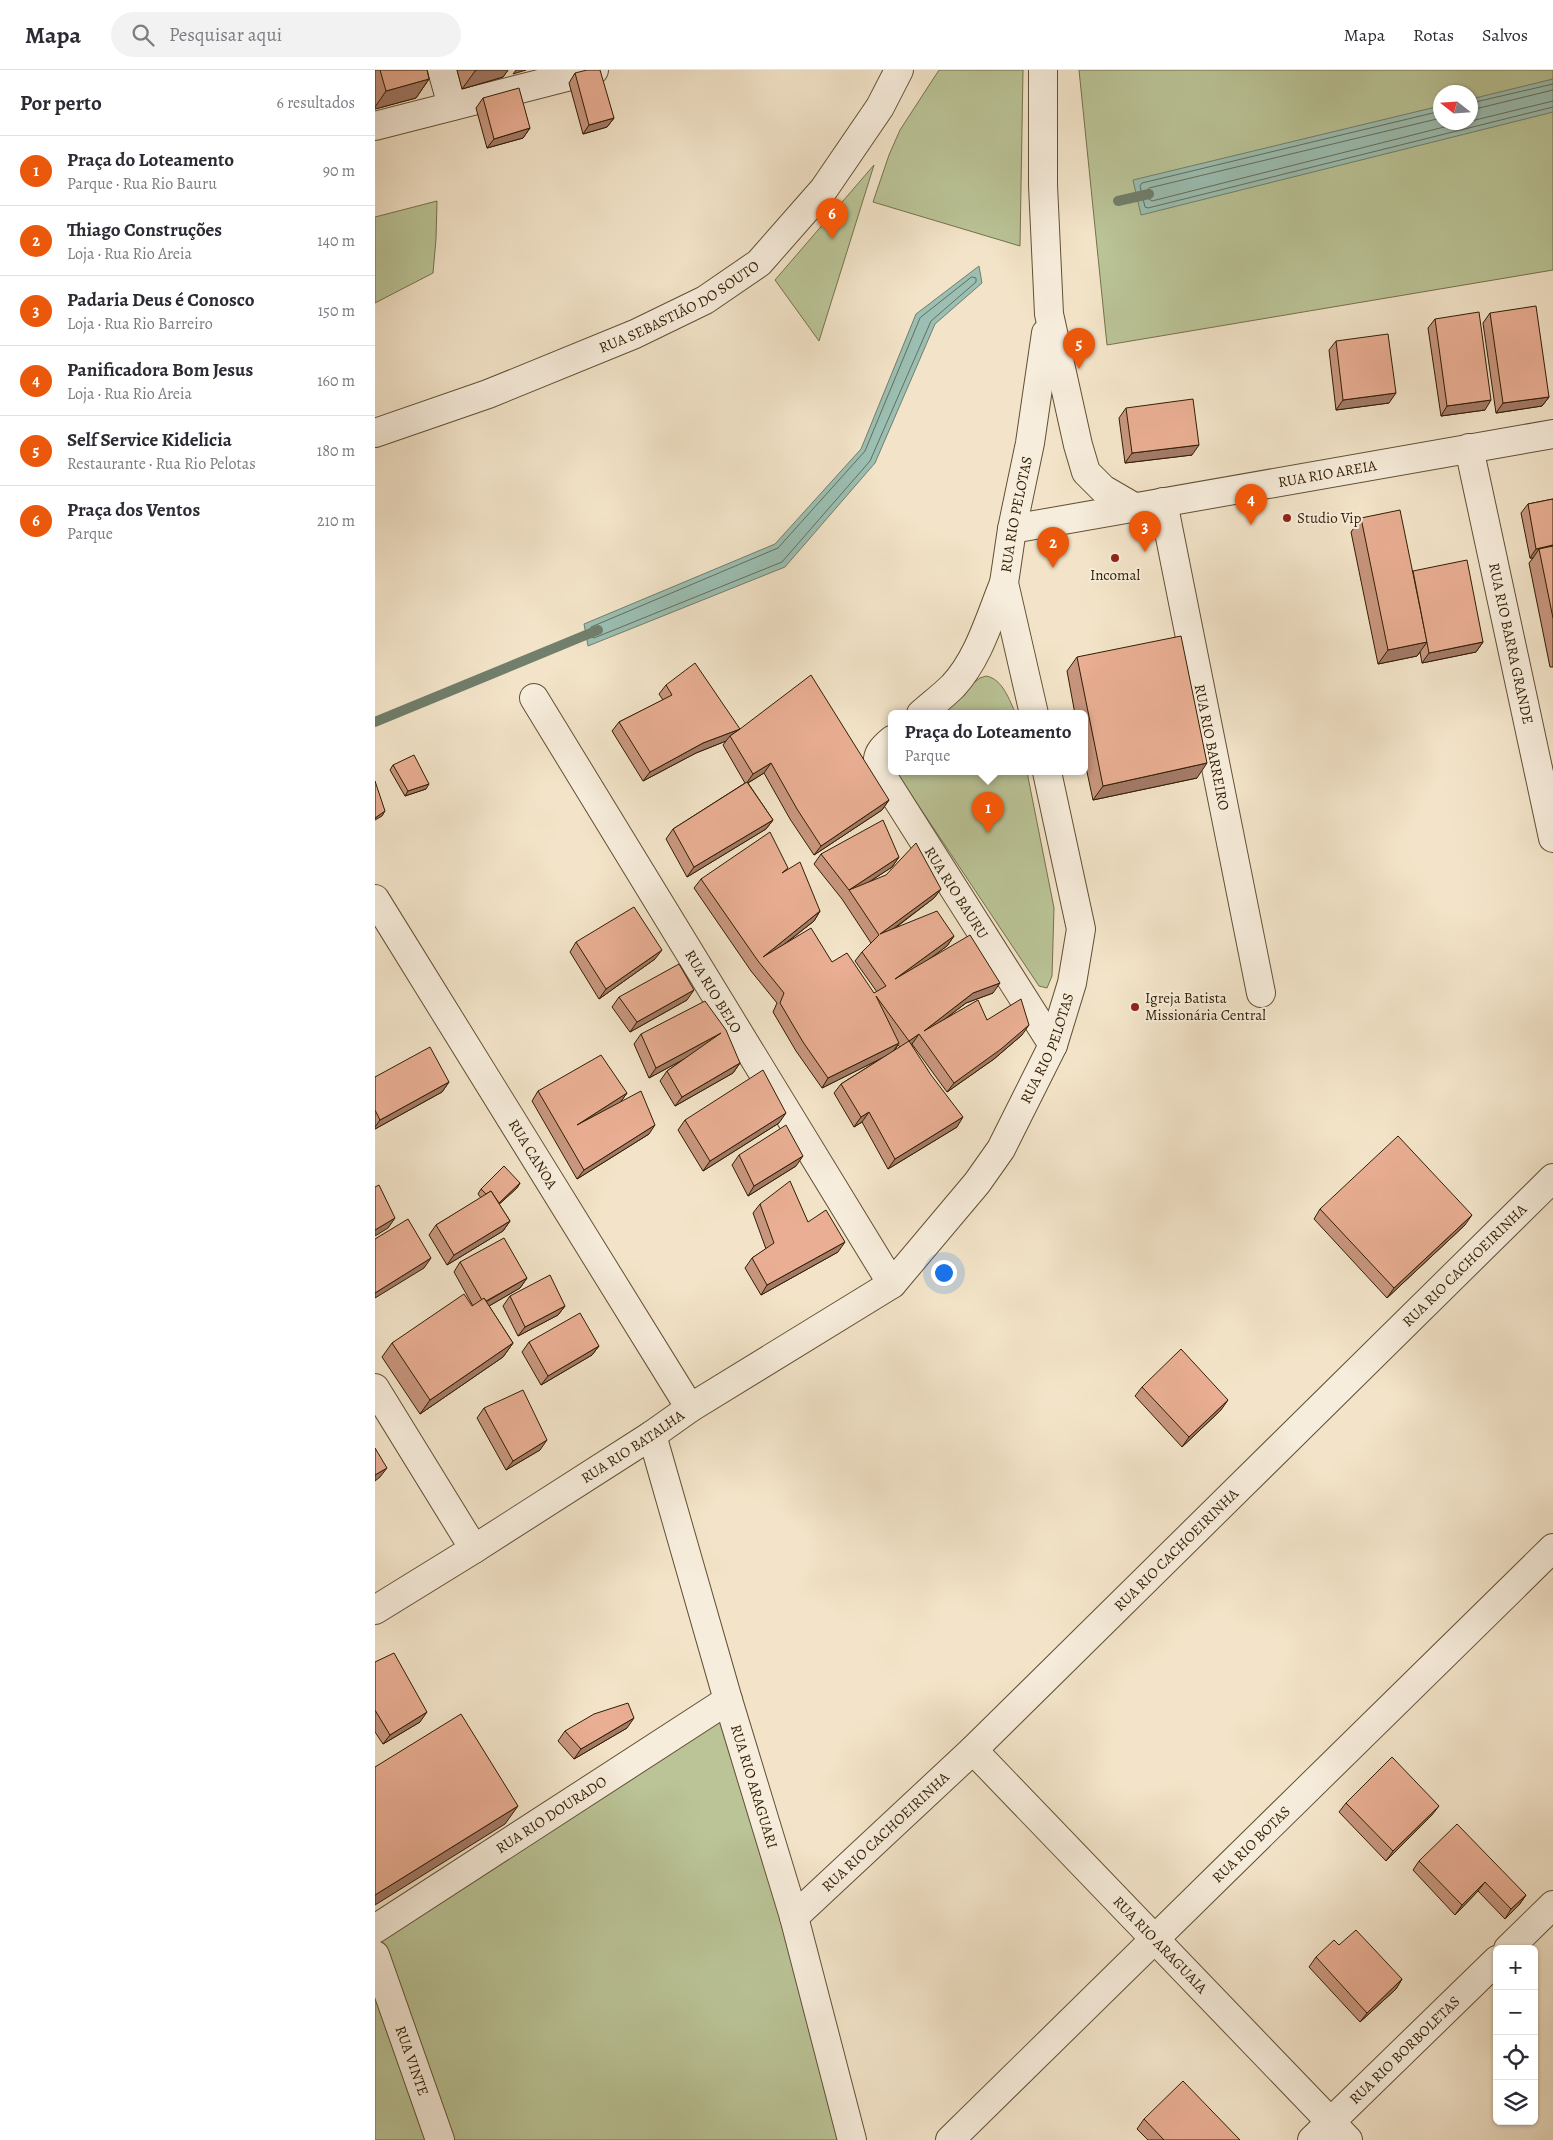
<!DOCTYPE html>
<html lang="pt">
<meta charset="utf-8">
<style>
:root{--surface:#fff;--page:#f2f2f3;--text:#2b2b33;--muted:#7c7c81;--line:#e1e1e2;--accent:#ea580c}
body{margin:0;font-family:Alegreya,serif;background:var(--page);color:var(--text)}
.controls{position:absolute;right:15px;bottom:15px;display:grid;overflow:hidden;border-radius:8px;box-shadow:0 1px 4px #0004}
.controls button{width:45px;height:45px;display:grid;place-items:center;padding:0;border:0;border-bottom:1px solid var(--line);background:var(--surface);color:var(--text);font:25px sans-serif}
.compass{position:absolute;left:1058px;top:15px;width:45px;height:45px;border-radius:50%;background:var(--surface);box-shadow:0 1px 4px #0004;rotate:287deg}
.you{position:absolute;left:568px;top:1202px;width:18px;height:18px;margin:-12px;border:4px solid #fff;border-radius:50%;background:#1a73e8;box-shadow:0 0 0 8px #1a73e833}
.badge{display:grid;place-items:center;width:32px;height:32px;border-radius:50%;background:var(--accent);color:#fff;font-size:16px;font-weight:700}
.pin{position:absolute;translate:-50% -41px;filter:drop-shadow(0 1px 2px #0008)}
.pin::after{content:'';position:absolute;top:26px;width:18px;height:15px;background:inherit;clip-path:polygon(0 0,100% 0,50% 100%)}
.popup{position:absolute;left:513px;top:640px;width:200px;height:65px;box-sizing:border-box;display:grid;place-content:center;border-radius:8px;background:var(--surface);filter:drop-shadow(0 1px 4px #0005);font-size:16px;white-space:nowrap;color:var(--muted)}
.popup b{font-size:19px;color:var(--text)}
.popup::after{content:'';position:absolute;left:50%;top:100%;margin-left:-10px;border:10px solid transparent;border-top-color:var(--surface)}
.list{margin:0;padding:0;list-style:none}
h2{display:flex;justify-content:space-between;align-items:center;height:65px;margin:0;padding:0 20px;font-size:21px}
h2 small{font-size:16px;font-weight:400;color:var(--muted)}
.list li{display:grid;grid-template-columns:32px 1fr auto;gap:15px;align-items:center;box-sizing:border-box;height:70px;padding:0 20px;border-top:1px solid var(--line)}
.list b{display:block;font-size:19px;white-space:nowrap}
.list p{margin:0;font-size:16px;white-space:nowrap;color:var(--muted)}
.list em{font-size:16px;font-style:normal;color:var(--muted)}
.icon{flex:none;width:28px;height:28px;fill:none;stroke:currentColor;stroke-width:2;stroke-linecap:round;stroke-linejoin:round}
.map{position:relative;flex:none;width:1178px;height:2070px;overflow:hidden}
header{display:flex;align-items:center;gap:30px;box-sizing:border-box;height:70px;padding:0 25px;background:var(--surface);border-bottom:1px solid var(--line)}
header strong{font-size:24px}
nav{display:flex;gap:28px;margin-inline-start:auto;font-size:18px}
.search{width:350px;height:45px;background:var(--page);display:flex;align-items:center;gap:12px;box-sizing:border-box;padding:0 18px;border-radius:28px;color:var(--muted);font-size:19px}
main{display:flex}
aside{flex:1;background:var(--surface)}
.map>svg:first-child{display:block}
</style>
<header>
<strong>Mapa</strong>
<div class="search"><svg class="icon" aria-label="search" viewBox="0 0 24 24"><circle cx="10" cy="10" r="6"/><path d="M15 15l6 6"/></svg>Pesquisar aqui</div>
<nav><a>Mapa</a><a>Rotas</a><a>Salvos</a></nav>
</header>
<main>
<aside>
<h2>Por perto<small>6 resultados</small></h2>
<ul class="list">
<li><span class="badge">1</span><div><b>Praça do Loteamento</b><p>Parque · Rua Rio Bauru</p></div><em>90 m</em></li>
<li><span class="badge">2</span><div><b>Thiago Construções</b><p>Loja · Rua Rio Areia</p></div><em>140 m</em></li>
<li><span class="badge">3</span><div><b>Padaria Deus é Conosco</b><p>Loja · Rua Rio Barreiro</p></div><em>150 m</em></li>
<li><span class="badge">4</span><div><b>Panificadora Bom Jesus</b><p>Loja · Rua Rio Areia</p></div><em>160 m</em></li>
<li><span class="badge">5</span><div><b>Self Service Kidelicia</b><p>Restaurante · Rua Rio Pelotas</p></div><em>180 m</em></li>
<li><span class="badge">6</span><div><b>Praça dos Ventos</b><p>Parque</p></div><em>210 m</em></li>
</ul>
</aside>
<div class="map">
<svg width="1178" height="2070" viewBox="0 0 1178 2070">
<rect width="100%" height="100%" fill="#f3e4c9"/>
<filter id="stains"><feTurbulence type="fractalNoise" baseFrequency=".004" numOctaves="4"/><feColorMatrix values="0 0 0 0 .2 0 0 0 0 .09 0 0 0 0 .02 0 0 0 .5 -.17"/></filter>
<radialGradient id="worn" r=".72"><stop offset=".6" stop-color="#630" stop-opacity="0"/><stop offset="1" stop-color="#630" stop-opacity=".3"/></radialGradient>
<!-- green -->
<g fill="#bac497" stroke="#76714c" fill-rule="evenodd">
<polygon points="564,0 648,0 645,176 498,132 514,85 525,60"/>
<path d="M704,0h474v200l-446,75zM1066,22h30v30h-30z"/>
<polygon points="499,95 444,271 400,210"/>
<polygon points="62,131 61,169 58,203 0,233 0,147"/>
<path d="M611,606c17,3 23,24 30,38h-83l47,-36z"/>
<polygon points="521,702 652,702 679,838 677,906 672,918 664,916"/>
<polygon points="353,1630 474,2070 65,2070 0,1885 0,1859"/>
<polygon points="0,1908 56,2070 0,2070"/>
</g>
<!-- water -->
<g fill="#9bbfb3" stroke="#717f6c">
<polygon points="1178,9 1178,42 766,145 758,110 1065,36 1066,52 1096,52 1096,29"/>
<polygon points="604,196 607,213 560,254 500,393 410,497 213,576 209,554 400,474 486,379 541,244"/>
</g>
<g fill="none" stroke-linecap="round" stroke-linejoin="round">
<!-- shore -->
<g stroke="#666e5a" stroke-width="1">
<polyline points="1096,33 1178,14"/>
<polyline points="1096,40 1178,20"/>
<polyline points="1066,41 767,113 765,116 770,137 773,138 1178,37"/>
<polyline points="1066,48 774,118 772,120 774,129 777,131 1089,52"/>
<polyline points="1096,51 1178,31"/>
<polygon points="597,207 601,208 601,212 556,251 495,391 407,492 219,568 217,567 216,557 403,478 490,381 545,248"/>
</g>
<!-- stream -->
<g stroke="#717f6c" stroke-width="10">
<polyline points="743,131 774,124"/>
<polyline points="0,652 223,560"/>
</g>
<defs>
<g id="minor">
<polyline points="67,0 77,36"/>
<polyline points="668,0 668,115 674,244 703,375 711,402 728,419 759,437"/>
<polyline points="0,56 219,0"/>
<path id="s1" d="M0,363l113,-39 147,-60 70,-34 54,-37 65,-74 56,-82 19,-37"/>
<path id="s2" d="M1094,378l84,390"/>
<path id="s3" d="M788,432l98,491"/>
<path id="s4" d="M637,459l541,-95"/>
<path id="s5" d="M159,628l358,586"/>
<path d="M546,644c10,-9 22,-18 32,-28 26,-28 37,-69 51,-103"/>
<path id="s6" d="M659,644l-30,-131 8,-54 18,-86 16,-110"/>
<path id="s7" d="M517,670c-18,15 -17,21 -7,40l168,265"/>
<path id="s8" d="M0,829l315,509"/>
<polyline points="0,1318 99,1479"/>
<path id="s9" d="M277,1365l76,265 66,217 58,223"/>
<path id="s10" d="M0,1540l99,-61 178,-114 38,-27 202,-124 85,-101 24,-34 52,-104 19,-62 9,-54 -34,-157"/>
<path id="s11" d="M598,1680l375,390"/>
<path id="s12" d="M419,1847l179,-167 580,-572"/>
<path id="s13" d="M0,1859l353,-229"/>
<polyline points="1133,1879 1178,1835"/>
<path id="s14" d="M0,1885l65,185"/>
<path id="s15" d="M575,2070l603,-592"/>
<path id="s16" d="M937,2070l185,-180"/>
</g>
</defs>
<!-- minor casing -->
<use href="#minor" stroke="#625034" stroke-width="30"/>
<!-- minor -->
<use href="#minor" stroke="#f7eddc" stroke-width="28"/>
</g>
<!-- wall -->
<g fill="#c8967e" stroke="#311e02" fill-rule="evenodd">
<polygon points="0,0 52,0 54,9 41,28 0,39"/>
<polygon points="82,0 133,0 128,7 87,19"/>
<polygon points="200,3 239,48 232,57 208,64 194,13"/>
<polygon points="108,28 155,58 148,68 112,78 101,38"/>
<polygon points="1115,243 1174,327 1167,336 1121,343 1108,253"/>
<polygon points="1060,249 1110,340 1066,346 1053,258"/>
<polygon points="961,271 1014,333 961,340 954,280"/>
<polygon points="751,338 817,385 750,393 744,348"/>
<polygon points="1178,429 1178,597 1175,597 1154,493 1158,488 1155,488 1146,443 1153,434"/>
<polygon points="986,448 1038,501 1108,572 1101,582 1047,593 1045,582 1042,586 1003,594 976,462"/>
<polygon points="702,587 822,708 718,730 709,688 709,644 700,644 692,601"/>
<polygon points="291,615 365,659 514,730 507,740 439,785 415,749 389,703 373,713 398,750 391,759 312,807 291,769 298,759 370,713 348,675 351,671 321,683 268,711 237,661 244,652 288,630 284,624"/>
<polygon points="18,695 51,719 30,726 15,700"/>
<path d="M446,784l78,3 -7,10 -23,15 72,7 -7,9 -40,31 60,7 -7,10 -18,13 64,34 -27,10 -17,13 38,4 35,15 -28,24 -47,33 -35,-48h-1l46,83 -69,42 -26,-47 -8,5 -20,-34 7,-9 41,-26 -60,30 -26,-37 -23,-39 4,-9 -26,-32 -57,-83 7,-9 86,-9 33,41 -6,10 -29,23 47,18 42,31 3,-1 -22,-31 7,-9 9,-9 -29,-44 -28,-35zM523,975l2,2 -6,4z"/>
<polygon points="201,872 280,889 224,929 195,882"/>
<polygon points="244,927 312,930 255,962 237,937"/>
<polygon points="266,964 365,993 358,1003 300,1036 285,1011 292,1001 309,989 274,1008 259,974"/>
<polygon points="0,1007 74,1012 67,1022 0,1059"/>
<polygon points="163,1021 252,1023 246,1031 274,1064 202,1109 157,1031"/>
<polygon points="310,1050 404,1053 328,1101 303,1060"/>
<polygon points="364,1085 421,1096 373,1126 357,1095"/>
<polygon points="145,1113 142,1118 124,1134 135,1151 128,1161 72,1195 54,1165 61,1155 106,1128 103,1124 106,1119"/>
<polygon points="385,1134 433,1152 463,1182 386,1225 370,1198 377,1188 391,1179 378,1143"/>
<polygon points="945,1139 1090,1155 1012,1228 939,1149"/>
<polygon points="85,1192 152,1208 145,1218 114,1236 138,1273 128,1287 45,1344 7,1287 17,1273 98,1236 79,1202"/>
<polygon points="135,1226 190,1236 183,1245 143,1266 128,1236"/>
<polygon points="154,1272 224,1276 217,1285 166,1315 147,1282"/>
<polygon points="767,1317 846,1340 807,1377 760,1326"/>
<polygon points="109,1338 165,1380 131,1400 102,1348"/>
<polygon points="0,1592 45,1652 8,1674 0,1662"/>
<polygon points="252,1658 199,1689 183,1671 190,1661"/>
<polygon points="971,1733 1057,1745 1011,1791 964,1742"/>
<polygon points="1044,1791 1151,1825 1144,1835 1130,1849 1103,1821 1080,1845 1038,1800"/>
<polygon points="964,1875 1027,1909 1021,1919 985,1952 934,1897 941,1887"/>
<polygon points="769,2049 865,2070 773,2070 762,2059"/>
</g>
<!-- shaded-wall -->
<g fill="#a37a67" stroke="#311e02">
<polygon points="102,0 133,0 128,7 87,19 100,1"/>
<polygon points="141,0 151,0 138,4"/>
<polygon points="54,9 41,28 0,39 0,37 11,21"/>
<polygon points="239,48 232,57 208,64 214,55"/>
<polygon points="155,58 148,68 112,78 119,69"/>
<polygon points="1021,323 1014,333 961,340 968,330"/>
<polygon points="1174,327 1167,336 1121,343 1128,333"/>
<polygon points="1116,330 1110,340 1066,346 1072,336"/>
<polygon points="824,375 817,385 750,393 757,383"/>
<polygon points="1178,475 1178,484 1164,479 1158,488 1155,488 1161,479"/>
<polygon points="1052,572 1042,586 1003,594 1013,580"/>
<polygon points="1108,572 1101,582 1047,593 1054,583"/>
<polygon points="365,659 355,666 351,671 321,683 268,711 275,702 328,673"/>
<polygon points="396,693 389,703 371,714 378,704"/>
<polygon points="832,693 822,708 718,730 728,716"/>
<polygon points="54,714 51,719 30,726 33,721"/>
<polygon points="514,730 507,740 439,785 446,776"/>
<polygon points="10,741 7,746 0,750 0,748"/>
<polygon points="398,750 391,759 312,807 319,797"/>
<polygon points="524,787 517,797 477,823 474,820"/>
<polygon points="566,819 559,828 498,874 505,864"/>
<polygon points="445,841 439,851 385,893 388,887"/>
<polygon points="579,866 572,876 514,919 520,909"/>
<polygon points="287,880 280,889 224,929 231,919"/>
<polygon points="625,913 618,923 591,933 546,967 549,961 598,923"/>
<polygon points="319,920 312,930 255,962 262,952"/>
<polygon points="654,955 647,965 619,989 572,1022 579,1013"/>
<polygon points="346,963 339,973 274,1008 281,998"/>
<polygon points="544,964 537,974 527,981 534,971"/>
<polygon points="524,973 517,983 447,1018 453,1008"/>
<polygon points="365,993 358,1003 300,1036 307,1027"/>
<polygon points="74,1012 67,1022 0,1059 0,1057 5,1050"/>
<polygon points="252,1023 245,1033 202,1055"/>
<polygon points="494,1042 487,1052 479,1057 486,1047"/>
<polygon points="411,1043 404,1053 328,1101 335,1091"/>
<polygon points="588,1047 582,1057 513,1099 520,1089"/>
<polygon points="280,1055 274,1064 202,1109 209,1100"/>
<polygon points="428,1086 421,1096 373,1126 379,1116"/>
<polygon points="145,1113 142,1118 118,1140 122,1135"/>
<polygon points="1097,1145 1090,1155 1012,1228 1019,1218"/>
<polygon points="20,1148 13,1158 0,1166 0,1160"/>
<polygon points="135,1151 128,1161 72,1195 79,1185"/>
<polygon points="470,1172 463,1182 386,1225 392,1215"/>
<polygon points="56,1188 49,1198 0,1228 0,1223"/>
<polygon points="152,1208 145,1218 102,1243 109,1233"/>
<polygon points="190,1236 183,1245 143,1266 150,1257"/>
<polygon points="138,1273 128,1287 45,1344 55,1330"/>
<polygon points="224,1276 217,1285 166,1315 173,1306"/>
<polygon points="853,1330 846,1340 807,1377 814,1367"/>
<polygon points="172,1370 165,1380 131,1400 138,1391"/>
<polygon points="12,1398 5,1407 0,1411 0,1405"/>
<polygon points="52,1642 45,1652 8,1674 15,1665"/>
<polygon points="259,1648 252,1658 199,1689 206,1679"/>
<polygon points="143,1736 130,1754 0,1835 0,1825"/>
<polygon points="1064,1736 1057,1745 1011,1791 1018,1781"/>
<polygon points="1110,1812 1103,1821 1080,1845 1087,1835"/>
<polygon points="1151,1825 1144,1835 1130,1849 1136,1839"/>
<polygon points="1027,1909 1021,1919 985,1952 992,1943"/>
</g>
<!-- building -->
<g fill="#e9ae93" stroke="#311e02">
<polygon points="5,0 52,0 54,9 11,21"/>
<polygon points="212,0 225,0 239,48 214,55 200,3"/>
<polygon points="144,18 155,58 119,69 108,28"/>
<polygon points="1161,236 1174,327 1128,333 1115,243"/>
<polygon points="1104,242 1116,330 1072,336 1060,249"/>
<polygon points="1013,264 1021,323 968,330 961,271"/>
<polygon points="818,329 824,375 757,383 751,338"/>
<polygon points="1178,429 1178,475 1161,479 1153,434"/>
<polygon points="1025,440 1052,572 1013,580 986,448"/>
<polygon points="1178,476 1178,548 1164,479"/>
<polygon points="1092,490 1108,572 1054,583 1038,501"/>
<polygon points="806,566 832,693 728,716 702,587"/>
<polygon points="320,593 365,659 436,605 514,730 446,776 422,739 396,693 378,704 355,666 365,659 328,673 275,702 244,652 297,625 291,615"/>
<polygon points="39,685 54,714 33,721 18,695"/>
<polygon points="0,711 10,741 0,748"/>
<polygon points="372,712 398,750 319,797 298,759"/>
<polygon points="508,750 524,787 474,820 446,784"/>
<polygon points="395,762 413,798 407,803 425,792 445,841 388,887 436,858 457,892 472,883 499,923 511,916 487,882 504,865 474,820 511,805 541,773 566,819 505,864 562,841 579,866 520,909 595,865 625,913 598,923 549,961 603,930 612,950 646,929 654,955 626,979 579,1013 544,964 534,971 501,926 524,973 453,1008 428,972 405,933 409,923 383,891 326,809"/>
<polygon points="259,837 287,880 231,919 201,872"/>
<polygon points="304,894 319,920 262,952 244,927"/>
<polygon points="330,931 351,960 365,993 307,1027 292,1001 346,963 281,998 266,964"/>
<polygon points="534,971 556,1005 588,1047 520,1089 494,1042 486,1047 466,1014"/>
<polygon points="55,977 74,1012 5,1050 0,1040 0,1007"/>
<polygon points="226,985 252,1023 202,1055 266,1021 280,1055 209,1100 163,1021"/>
<polygon points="388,1000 411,1043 335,1091 310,1050"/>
<polygon points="411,1055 428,1086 379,1116 364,1085"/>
<polygon points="1023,1066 1097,1145 1019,1218 945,1139"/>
<polygon points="129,1096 145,1113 124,1133 116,1121 111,1124 106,1119"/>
<polygon points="415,1111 433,1152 451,1140 470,1172 392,1215 377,1188 399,1173 385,1134"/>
<polygon points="4,1115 20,1148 0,1160 0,1117"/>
<polygon points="116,1121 135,1151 79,1185 61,1155"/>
<polygon points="33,1149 56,1188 0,1223 0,1169"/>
<polygon points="129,1168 152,1208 111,1231 109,1228 107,1230 85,1192"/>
<polygon points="175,1205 190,1236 150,1257 135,1226"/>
<polygon points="89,1224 97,1236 109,1228 138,1273 55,1330 17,1273"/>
<polygon points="205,1243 224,1276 173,1306 154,1272"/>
<polygon points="806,1279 853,1330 814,1367 767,1317"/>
<polygon points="148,1320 172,1370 138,1391 109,1338"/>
<polygon points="0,1378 12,1398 0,1405"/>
<polygon points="19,1583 52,1642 15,1665 0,1640 0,1592"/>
<polygon points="253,1633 259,1648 206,1679 190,1661 219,1644"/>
<polygon points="86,1644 143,1736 0,1825 0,1697"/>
<polygon points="1017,1687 1064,1736 1018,1781 971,1733"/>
<polygon points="1082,1754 1151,1825 1136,1839 1110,1812 1087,1835 1044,1791"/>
<polygon points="981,1860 1027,1909 992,1943 941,1887 959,1870 964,1875"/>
<polygon points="808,2011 865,2070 789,2070 769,2049"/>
</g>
<!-- markers -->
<g fill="#8f2418" stroke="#f7eddc" stroke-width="2">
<circle cx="912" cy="448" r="5"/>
<circle cx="740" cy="488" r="5"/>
<circle cx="760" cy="937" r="5"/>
</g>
<g text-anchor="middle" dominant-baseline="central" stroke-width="4" stroke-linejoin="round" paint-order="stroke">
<!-- street labels -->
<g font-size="15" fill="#311e02" stroke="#f7eddc">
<text stroke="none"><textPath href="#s1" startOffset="330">RUA SEBASTIÃO DO SOUTO</textPath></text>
<text stroke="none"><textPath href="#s4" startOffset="320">RUA RIO AREIA</textPath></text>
<text stroke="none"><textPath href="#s6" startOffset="204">RUA RIO PELOTAS</textPath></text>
<text stroke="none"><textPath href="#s2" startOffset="200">RUA RIO BARRA GRANDE</textPath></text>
<text stroke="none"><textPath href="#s3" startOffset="250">RUA RIO BARREIRO</textPath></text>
<text stroke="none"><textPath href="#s7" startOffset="180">RUA RIO BAURU</textPath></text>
<text stroke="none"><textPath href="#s5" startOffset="344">RUA RIO BELO</textPath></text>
<text stroke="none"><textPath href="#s10" startOffset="896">RUA RIO PELOTAS</textPath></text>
<text stroke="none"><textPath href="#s8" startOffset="300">RUA CANOA</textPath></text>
<text stroke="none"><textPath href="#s12" startOffset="935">RUA RIO CACHOEIRINHA</textPath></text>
<text stroke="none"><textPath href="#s10" startOffset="305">RUA RIO BATALHA</textPath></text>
<text stroke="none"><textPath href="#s12" startOffset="530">RUA RIO CACHOEIRINHA</textPath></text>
<text stroke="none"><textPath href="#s9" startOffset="366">RUA RIO ARAGUARI</textPath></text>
<text stroke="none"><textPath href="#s13" startOffset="210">RUA RIO DOURADO</textPath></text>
<text stroke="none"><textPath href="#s12" startOffset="125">RUA RIO CACHOEIRINHA</textPath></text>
<text stroke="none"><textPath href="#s15" startOffset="422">RUA RIO BOTAS</textPath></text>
<text stroke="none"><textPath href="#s11" startOffset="270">RUA RIO ARAGUAIA</textPath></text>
<text stroke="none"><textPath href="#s16" startOffset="129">RUA RIO BORBOLETAS</textPath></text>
<text stroke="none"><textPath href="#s14" startOffset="112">RUA VINTE</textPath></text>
</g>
<!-- poi labels -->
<g font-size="15" fill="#311e02" stroke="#f7eddc" text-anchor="start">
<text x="922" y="448">Studio Vip</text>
<text x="740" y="505" text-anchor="middle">Incomal</text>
<text x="770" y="928">Igreja Batista<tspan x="770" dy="17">Missionária Central</tspan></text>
</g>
</g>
<rect width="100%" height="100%" filter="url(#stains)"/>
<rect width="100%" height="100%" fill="url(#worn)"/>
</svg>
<div class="controls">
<button>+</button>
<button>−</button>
<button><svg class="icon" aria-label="locate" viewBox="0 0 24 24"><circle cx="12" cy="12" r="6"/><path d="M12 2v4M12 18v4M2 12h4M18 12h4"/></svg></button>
<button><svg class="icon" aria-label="layers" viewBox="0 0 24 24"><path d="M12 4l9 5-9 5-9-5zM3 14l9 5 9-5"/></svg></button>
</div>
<svg class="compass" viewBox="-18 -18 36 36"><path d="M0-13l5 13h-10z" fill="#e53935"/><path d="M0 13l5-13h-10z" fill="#7c7c81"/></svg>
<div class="you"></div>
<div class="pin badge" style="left:613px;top:763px">1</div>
<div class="popup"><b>Praça do Loteamento</b>Parque</div>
<div class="pin badge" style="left:678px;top:498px">2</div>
<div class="pin badge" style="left:770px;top:482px">3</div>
<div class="pin badge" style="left:876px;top:455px">4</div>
<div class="pin badge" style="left:704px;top:299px">5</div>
<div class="pin badge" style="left:457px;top:169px">6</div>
</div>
</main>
